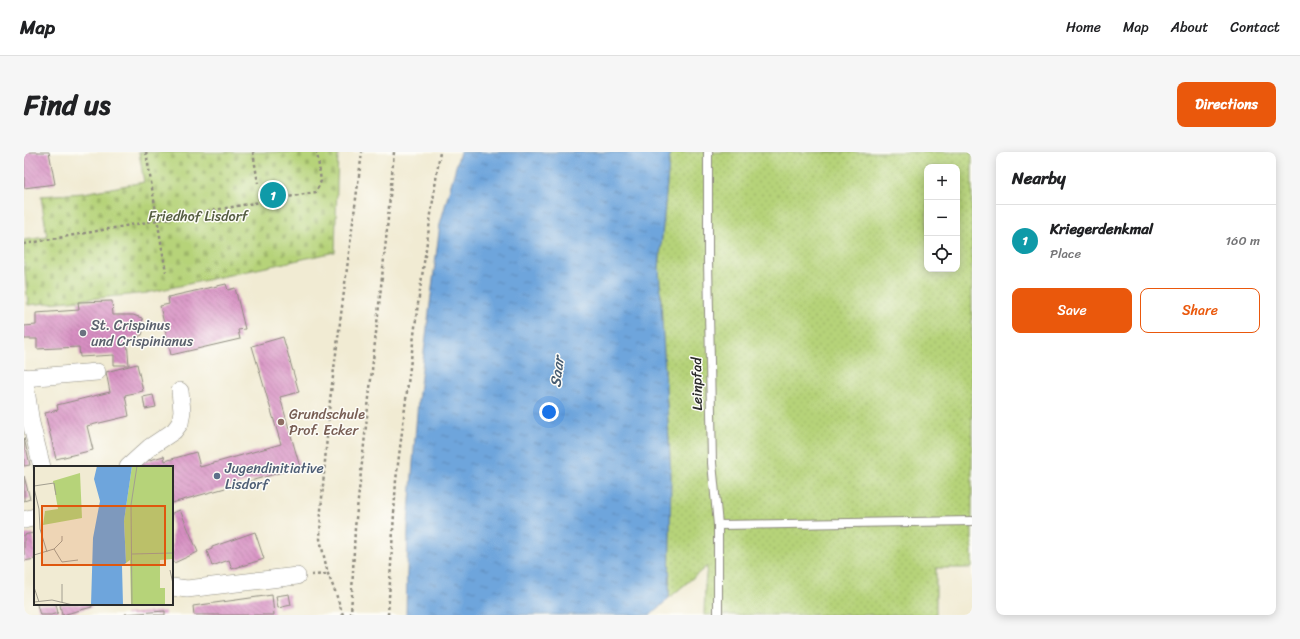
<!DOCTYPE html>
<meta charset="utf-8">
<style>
:root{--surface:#fff;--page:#f6f6f6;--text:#202124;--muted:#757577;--line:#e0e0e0;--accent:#ea580c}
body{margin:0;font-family:Sriracha,sans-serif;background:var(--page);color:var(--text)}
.controls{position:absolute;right:12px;top:12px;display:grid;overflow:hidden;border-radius:8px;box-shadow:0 2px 10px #0003}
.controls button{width:36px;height:36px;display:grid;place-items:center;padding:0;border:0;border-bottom:1px solid var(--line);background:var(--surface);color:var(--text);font:20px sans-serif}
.you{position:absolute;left:525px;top:260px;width:14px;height:14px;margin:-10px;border:3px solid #fff;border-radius:50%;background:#1a73e8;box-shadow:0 0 0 6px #1a73e833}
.badge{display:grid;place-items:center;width:26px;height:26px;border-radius:50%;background:var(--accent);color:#fff;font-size:13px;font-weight:700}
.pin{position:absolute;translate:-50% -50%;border:2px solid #fff;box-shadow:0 1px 4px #0006}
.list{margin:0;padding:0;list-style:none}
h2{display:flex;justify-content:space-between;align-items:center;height:52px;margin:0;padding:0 16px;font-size:17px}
h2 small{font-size:13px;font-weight:400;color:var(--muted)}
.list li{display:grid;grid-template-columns:26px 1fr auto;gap:12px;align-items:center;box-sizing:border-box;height:72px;padding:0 16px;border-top:1px solid var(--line)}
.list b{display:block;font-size:15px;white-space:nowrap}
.list p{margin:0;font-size:13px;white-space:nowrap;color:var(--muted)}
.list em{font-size:13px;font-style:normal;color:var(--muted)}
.actions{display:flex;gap:8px;padding:12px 16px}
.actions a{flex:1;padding:9px 0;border:1px solid var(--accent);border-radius:8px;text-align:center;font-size:14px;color:var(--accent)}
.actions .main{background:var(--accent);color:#fff}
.icon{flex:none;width:22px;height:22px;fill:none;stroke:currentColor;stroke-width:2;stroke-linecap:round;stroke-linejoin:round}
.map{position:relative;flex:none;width:948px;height:463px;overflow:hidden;border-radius:8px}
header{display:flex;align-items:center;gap:24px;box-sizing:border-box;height:56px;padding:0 20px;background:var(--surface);border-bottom:1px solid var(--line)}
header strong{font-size:19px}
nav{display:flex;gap:22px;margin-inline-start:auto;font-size:14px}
.intro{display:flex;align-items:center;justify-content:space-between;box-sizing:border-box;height:96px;padding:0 24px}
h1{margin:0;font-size:28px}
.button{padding:10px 18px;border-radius:8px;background:var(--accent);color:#fff;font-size:14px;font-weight:700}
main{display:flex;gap:24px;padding:0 24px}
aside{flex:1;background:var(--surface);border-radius:8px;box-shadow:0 2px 10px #0003}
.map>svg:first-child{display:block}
</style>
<header>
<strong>Map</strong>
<nav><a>Home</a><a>Map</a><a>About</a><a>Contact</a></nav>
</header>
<div class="intro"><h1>Find us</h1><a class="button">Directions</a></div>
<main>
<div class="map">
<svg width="948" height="463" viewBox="0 0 948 463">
<defs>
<pattern id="grass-dots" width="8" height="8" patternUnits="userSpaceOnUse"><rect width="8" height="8" fill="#b6d379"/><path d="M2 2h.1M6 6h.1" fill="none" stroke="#9db569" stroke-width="1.8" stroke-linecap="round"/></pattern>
<pattern id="cemetery-stones" width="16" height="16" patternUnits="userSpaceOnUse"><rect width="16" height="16" fill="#b6d379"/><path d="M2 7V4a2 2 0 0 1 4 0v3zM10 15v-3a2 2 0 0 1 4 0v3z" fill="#9db569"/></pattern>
<pattern id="water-ripples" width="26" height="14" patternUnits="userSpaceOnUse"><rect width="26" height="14" fill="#6ea5dc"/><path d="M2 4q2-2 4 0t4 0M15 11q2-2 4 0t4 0" fill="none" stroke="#5b87b3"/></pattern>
<pattern id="building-back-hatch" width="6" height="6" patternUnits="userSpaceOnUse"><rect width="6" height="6" fill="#d78fc2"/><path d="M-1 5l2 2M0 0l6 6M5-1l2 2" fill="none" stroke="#af759e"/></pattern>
</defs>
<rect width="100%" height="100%" fill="#fdfcf7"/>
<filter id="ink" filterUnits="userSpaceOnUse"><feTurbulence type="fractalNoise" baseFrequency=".025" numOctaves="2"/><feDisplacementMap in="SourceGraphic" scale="8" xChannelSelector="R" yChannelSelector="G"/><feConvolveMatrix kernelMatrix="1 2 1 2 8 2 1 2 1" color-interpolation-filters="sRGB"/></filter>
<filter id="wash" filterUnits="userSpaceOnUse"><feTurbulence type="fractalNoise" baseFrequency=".012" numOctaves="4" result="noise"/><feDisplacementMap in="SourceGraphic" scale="16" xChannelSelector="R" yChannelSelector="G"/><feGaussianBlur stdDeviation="0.9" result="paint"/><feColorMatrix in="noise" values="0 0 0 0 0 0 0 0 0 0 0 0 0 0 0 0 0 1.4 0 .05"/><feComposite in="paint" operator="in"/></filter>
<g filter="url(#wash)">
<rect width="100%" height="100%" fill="#f1ebd3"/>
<!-- grass -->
<path fill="url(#grass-dots)" stroke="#707f52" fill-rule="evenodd" d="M646,0h302v416h-36v47h-232l1,-31 2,-18 -38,32 2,-124 -12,-206zM903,15h30v102h-30z"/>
<!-- cemetery -->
<polygon fill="url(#cemetery-stones)" stroke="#707f52" points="115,0 314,0 311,100 123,141 4,153 0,109 0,88 23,85 17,44 60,41 120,30"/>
<!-- water -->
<polygon fill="url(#water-ripples)" stroke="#4c6884" points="436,0 646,0 635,116 647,323 645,446 627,463 382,463 384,373 394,248 416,72"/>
<g id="blocks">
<!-- building -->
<g fill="url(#building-back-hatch)">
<polygon points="0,0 25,0 31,32 0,36"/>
<polygon points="202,132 204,138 211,136 221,177 214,178 216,187 147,203 136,154 145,152 144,145"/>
<polygon points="88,149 89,163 109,163 118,166 120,175 118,183 110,187 103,188 105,213 90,213 90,203 56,205 55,195 13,197 13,187 0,187 0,174 12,173 12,161 55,158 54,150"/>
<polygon points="259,185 275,240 256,245 276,315 148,351 148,315 117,315 115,311 140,304 141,309 172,300 176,315 257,292 228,194"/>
<polygon points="113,212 119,239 101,243 105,264 63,274 69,298 32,307 21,261 34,258 33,253 86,240 82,220"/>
<polygon points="129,243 132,255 121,257 119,245"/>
<polygon points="0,286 6,313 0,314"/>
<polygon points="0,324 6,347 0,349"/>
<polygon points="156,358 174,400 150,411 148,407 148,361"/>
<polygon points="231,380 240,407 208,417 205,408 188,414 183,399 188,397 188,395"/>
<polygon points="9,381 11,392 11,407 0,409 0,383"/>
<polygon points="265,442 267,453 254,456 252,444"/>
<polygon points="248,443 250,463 170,463 169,454"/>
<polygon points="15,452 32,452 34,461 27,463 16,463 13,453"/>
<polygon points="39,452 67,452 68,455 38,463 36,453"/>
<polygon points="141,459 141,463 101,463 101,462"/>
</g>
</g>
</g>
<g filter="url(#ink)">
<use href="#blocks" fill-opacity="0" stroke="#8e8b7f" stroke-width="1"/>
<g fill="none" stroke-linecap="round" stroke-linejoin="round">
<defs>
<g id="service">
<polyline points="684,0 684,109 688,311 694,373 694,463"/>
<polyline points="694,373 948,369"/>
</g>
<g id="minor">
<polyline points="0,225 7,271 18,315"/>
<polyline points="0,226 73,220"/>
<polyline points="104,315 126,295 150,279 156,271 158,259 156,239"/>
<polyline points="0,368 11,365"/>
<polyline points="148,435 163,437 273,424"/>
</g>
</defs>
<!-- service casing -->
<use href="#service" stroke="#8e8b7f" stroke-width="10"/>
<!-- minor casing -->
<use href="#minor" stroke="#8e8b7f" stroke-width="18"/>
<!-- path -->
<g stroke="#8e8b7f" stroke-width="2.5" stroke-dasharray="3 3" stroke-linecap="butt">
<polyline points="122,0 142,120"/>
<polyline points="229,0 234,31"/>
<polyline points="0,92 292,40 297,29 293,0"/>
<polyline points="287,423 304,422"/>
<polyline points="319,463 311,439 304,422 296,387 297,358 306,248 338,0"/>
<polyline points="327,463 331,376 362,88 370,0"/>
<polyline points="364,463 372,328 393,159 416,0"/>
</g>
<!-- service -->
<use href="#service" stroke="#fff" stroke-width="8"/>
<!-- minor -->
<use href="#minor" stroke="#fff" stroke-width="17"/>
</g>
</g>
<!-- markers -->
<circle fill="#6b7280" stroke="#fdfcf7" stroke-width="1.5" cx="59" cy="181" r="4"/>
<circle fill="#8d6e63" stroke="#fdfcf7" stroke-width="1.5" cx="257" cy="270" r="4"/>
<circle fill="#5c6f8a" stroke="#fdfcf7" stroke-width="1.5" cx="193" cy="324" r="4"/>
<g text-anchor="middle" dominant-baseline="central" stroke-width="3" stroke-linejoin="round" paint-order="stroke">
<!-- park labels -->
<g font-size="14" fill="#555d42" stroke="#fdfcf7">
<text x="174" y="64">Friedhof Lisdorf</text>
</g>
<!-- worship labels -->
<g font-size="14" fill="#5b616d" stroke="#fdfcf7" text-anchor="start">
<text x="67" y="173">St. Crispinus<tspan x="67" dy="16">und Crispinianus</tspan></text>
</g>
<!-- street labels -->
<g font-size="14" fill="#2b2b2b" stroke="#fdfcf7">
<text transform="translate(673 232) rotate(-91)">Leinpfad</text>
</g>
<!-- education labels -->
<g font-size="14" fill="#785e54" stroke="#fdfcf7" text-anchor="start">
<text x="265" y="262">Grundschule<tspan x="265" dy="16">Prof. Ecker</tspan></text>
</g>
<!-- service labels -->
<g font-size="14" fill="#4e5e75" stroke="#fdfcf7" text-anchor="start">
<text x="201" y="316">Jugendinitiative<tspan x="201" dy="16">Lisdorf</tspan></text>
</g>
<!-- water labels -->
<g font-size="15" font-style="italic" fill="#465c72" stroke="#fdfcf7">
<text transform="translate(533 220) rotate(-84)">Saar</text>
</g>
</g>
<!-- overview -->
<g transform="translate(10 314)">
<rect width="139" height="139" fill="#f1ebd3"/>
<path d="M98,0h41v93l-13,1v28h5v17h-34l-1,-45 -4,3 -2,-42z" fill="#b6d379"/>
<path d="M46,7l2,45 -39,7 2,-14 13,-2 -5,-28z" fill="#b6d379"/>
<path d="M63,0h35l-8,55 2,42 -4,3 1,39h-32l2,-67 7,-37 -6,-22z" fill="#6ea5dc"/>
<path fill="none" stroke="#a29e90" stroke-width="1" d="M0,20l20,-3 2,12M0,22l5,21 1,20 7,23M20,83l8,13 16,-2M98,88l41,-1M0,89l20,-6 8,-8v-5M136,104l3,14M0,121l5,15M0,136l18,-2 21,5M28,136v-18M98,139l-1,-100 6,-39"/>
<path fill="#df570e" fill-opacity="0.15" stroke="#df570e" stroke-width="2" d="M8,40h123v59h-123z"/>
<rect width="139" height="139" fill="none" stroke="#2b2b2b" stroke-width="2"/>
</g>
</svg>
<div class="controls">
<button>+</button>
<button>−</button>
<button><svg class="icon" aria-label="locate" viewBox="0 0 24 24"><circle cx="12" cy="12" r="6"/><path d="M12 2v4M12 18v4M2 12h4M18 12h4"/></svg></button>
</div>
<div class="you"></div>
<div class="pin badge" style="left:249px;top:43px;background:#0f9aa8">1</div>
</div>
<aside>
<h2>Nearby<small></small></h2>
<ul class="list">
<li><span class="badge" style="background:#0f9aa8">1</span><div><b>Kriegerdenkmal</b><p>Place</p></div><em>160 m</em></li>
</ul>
<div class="actions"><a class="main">Save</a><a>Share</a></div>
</aside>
</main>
